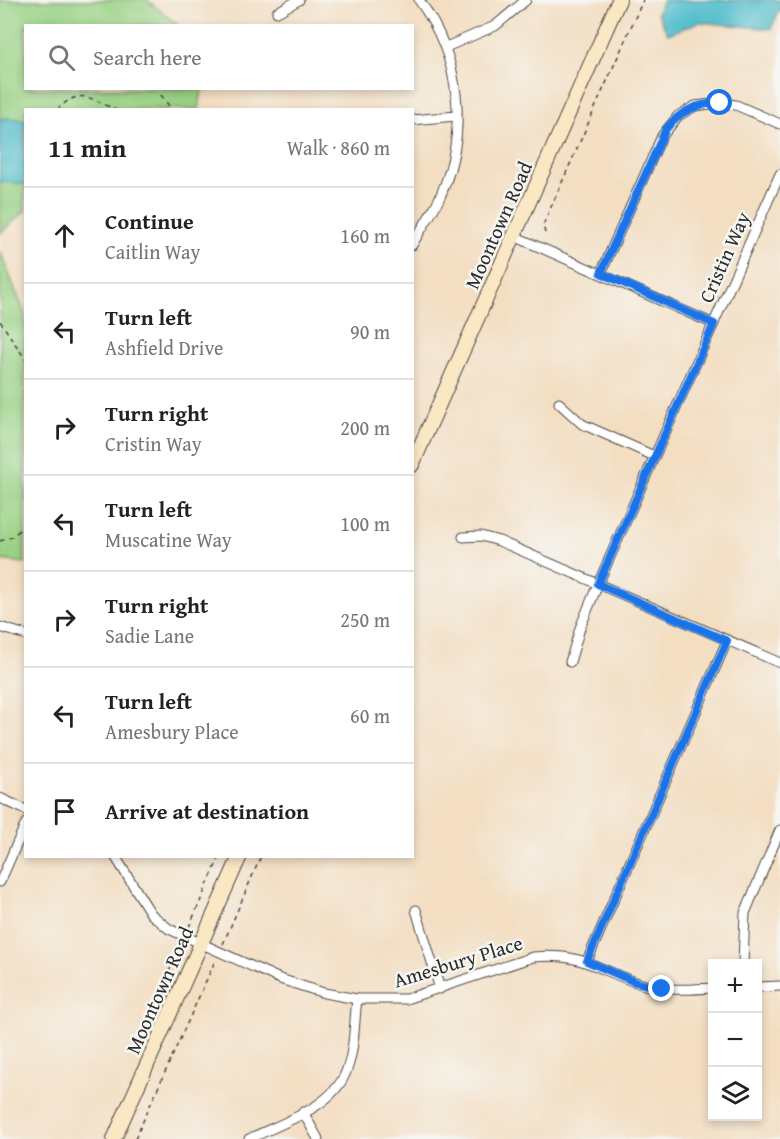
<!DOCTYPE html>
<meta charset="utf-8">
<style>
:root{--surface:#fff;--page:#f2f2f2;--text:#222;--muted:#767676;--line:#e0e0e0}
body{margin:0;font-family:"Gentium Book Plus",serif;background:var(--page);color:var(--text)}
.controls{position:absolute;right:18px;bottom:18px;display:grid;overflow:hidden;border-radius:0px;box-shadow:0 3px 9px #0003}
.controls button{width:54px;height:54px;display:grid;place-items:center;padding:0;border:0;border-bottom:2px solid var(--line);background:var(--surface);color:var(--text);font:30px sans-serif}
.stop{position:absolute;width:18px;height:18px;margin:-14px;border:4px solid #1a73e8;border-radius:50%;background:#fff}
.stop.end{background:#1a73e8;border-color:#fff;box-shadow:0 2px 6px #0008}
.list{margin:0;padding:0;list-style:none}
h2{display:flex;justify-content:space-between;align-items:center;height:78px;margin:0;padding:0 24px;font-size:26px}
h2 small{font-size:20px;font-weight:400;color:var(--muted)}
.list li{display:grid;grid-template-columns:39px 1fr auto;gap:18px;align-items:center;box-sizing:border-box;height:96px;padding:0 24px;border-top:2px solid var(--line)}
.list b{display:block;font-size:22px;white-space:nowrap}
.list p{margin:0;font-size:20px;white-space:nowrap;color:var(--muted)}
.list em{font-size:20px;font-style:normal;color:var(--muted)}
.icon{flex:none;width:33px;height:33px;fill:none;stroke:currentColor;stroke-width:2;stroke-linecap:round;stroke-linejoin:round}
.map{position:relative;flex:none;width:780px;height:1139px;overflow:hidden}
.search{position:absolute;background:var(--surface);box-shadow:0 3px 9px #0003;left:24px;top:24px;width:390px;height:66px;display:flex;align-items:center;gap:15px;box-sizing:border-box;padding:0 21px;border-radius:0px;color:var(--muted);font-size:22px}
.panel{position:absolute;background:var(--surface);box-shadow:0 3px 9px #0003;left:24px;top:108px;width:390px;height:750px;border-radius:0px}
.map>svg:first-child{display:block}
</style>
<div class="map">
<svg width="780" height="1139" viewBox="0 0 780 1139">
<rect width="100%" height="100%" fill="#f6f6f2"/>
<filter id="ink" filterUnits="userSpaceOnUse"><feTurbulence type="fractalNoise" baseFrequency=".0167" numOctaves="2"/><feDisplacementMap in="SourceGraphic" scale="12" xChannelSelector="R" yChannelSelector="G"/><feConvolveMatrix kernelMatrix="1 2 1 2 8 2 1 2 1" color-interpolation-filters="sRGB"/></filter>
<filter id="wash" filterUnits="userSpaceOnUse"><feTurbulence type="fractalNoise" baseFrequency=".008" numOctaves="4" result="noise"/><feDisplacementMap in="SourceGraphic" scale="24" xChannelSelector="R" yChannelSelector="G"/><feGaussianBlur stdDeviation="1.35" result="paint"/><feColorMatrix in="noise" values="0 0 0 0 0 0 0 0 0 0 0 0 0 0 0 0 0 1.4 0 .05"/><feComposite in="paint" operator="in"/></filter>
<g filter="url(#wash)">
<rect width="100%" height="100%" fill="#f3dec2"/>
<!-- green -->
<g fill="#9ad285" stroke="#627e58" stroke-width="1.5">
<polygon points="0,0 147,0 178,25 26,26 26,88 202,89 199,109 26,110 25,211 0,233"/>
<polygon points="0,251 25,315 25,563 0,560"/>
</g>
<!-- water -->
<g fill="#52becc" stroke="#3e747c" stroke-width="1.5">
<polygon points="663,0 780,0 780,8 771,29 699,22 668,34 657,13"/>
<polygon points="8,118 25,120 25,184 0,182 0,119"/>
</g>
</g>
<g filter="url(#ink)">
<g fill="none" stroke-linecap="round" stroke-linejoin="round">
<defs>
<g id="street">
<polyline points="277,12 299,0"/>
<polyline points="446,47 495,26 526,0"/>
<polyline points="412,120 456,116"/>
<polyline points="514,236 714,324"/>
<path d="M412,245c9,-16 20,-31 28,-48 29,-66 21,-139 -21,-197"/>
<polyline points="601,273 662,136 678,116 695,106 720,103 736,105 780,124"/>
<polyline points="559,403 582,424 654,456"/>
<polyline points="463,537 481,536 499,541 780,663"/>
<polyline points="0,627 26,635"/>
<polyline points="570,662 580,628 598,584 780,174"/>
<polyline points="0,798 26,810"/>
<path d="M115,856l36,58 18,15 111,50 44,14 33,6h49l127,-42c54,-5 68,16 115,29 21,5 43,3 64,2"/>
<polyline points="0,882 26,823"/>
<polyline points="416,910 440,989"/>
<polyline points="587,961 727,641"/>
<polyline points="743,964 745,913 780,830"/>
<polyline points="758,987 780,986"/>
<polyline points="303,1112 318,1139"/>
<path d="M249,1139c32,-16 83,-31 97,-67 9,-22 8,-50 11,-73"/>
</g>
<g id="secondary">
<polyline points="412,465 619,0"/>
<polyline points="114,1139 240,856"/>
</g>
</defs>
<!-- street casing -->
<use href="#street" stroke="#494642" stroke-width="11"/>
<!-- secondary casing -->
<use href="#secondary" stroke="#494642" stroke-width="16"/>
<!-- path -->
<g stroke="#494642" stroke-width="1.5" stroke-dasharray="4.5 4.5" stroke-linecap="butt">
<polyline points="161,95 172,110"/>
<path d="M57,110c23,-23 33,-12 59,0"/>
<polyline points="545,233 543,225 643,0"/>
<polyline points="0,321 26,360"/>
<polyline points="0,541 12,537 26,524"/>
<polyline points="189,927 220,856"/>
<polyline points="223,944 261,856"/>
<polyline points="150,1013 181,945"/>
<polyline points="135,1139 216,959"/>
</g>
<!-- street -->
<use href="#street" stroke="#fff" stroke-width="9"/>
<!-- secondary -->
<use href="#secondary" stroke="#fae7c3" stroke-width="14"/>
</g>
</g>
<g fill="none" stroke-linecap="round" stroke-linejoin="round" filter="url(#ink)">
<!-- route -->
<path stroke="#1a73e8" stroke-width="8" d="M662,989l-27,-7 -48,-21 140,-320 -129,-57 116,-260 -113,-51 65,-144c14,-18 32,-26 54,-26"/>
</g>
<g text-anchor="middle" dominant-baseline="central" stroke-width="5" stroke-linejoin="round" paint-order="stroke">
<!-- street labels -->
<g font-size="20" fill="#2b2b2b" stroke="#f6f6f2">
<text transform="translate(498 225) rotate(-66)">Moontown Road</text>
<text transform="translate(724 257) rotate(-66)">Cristin Way</text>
<text transform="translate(458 961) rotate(-17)">Amesbury Place</text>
<text transform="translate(159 990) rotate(-66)">Moontown Road</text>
</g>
</g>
</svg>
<div class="controls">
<button>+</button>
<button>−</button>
<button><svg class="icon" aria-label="layers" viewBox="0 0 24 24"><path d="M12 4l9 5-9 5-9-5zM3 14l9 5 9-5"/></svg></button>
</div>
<div class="stop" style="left:720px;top:103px"></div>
<div class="stop end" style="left:662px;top:989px"></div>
<div class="search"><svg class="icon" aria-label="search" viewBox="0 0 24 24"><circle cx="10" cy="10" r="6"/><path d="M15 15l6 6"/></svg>Search here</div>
<section class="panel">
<h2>11 min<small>Walk · 860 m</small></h2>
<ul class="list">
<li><svg class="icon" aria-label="ahead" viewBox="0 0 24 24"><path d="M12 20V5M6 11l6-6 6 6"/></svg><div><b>Continue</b><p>Caitlin Way</p></div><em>160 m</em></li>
<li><svg class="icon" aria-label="left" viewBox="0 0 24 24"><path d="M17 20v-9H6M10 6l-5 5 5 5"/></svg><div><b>Turn left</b><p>Ashfield Drive</p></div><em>90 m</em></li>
<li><svg class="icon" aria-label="right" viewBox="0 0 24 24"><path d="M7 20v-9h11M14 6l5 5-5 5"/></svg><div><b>Turn right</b><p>Cristin Way</p></div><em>200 m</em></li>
<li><svg class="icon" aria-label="left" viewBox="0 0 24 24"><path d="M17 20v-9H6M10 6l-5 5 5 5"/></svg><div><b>Turn left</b><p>Muscatine Way</p></div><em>100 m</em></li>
<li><svg class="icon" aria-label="right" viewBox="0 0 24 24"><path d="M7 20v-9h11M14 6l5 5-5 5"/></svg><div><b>Turn right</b><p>Sadie Lane</p></div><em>250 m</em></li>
<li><svg class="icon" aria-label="left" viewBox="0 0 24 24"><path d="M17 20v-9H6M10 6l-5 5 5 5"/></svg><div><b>Turn left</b><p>Amesbury Place</p></div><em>60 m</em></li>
<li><svg class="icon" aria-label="arrive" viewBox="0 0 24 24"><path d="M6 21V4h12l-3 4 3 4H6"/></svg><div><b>Arrive at destination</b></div></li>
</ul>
</section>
</div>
